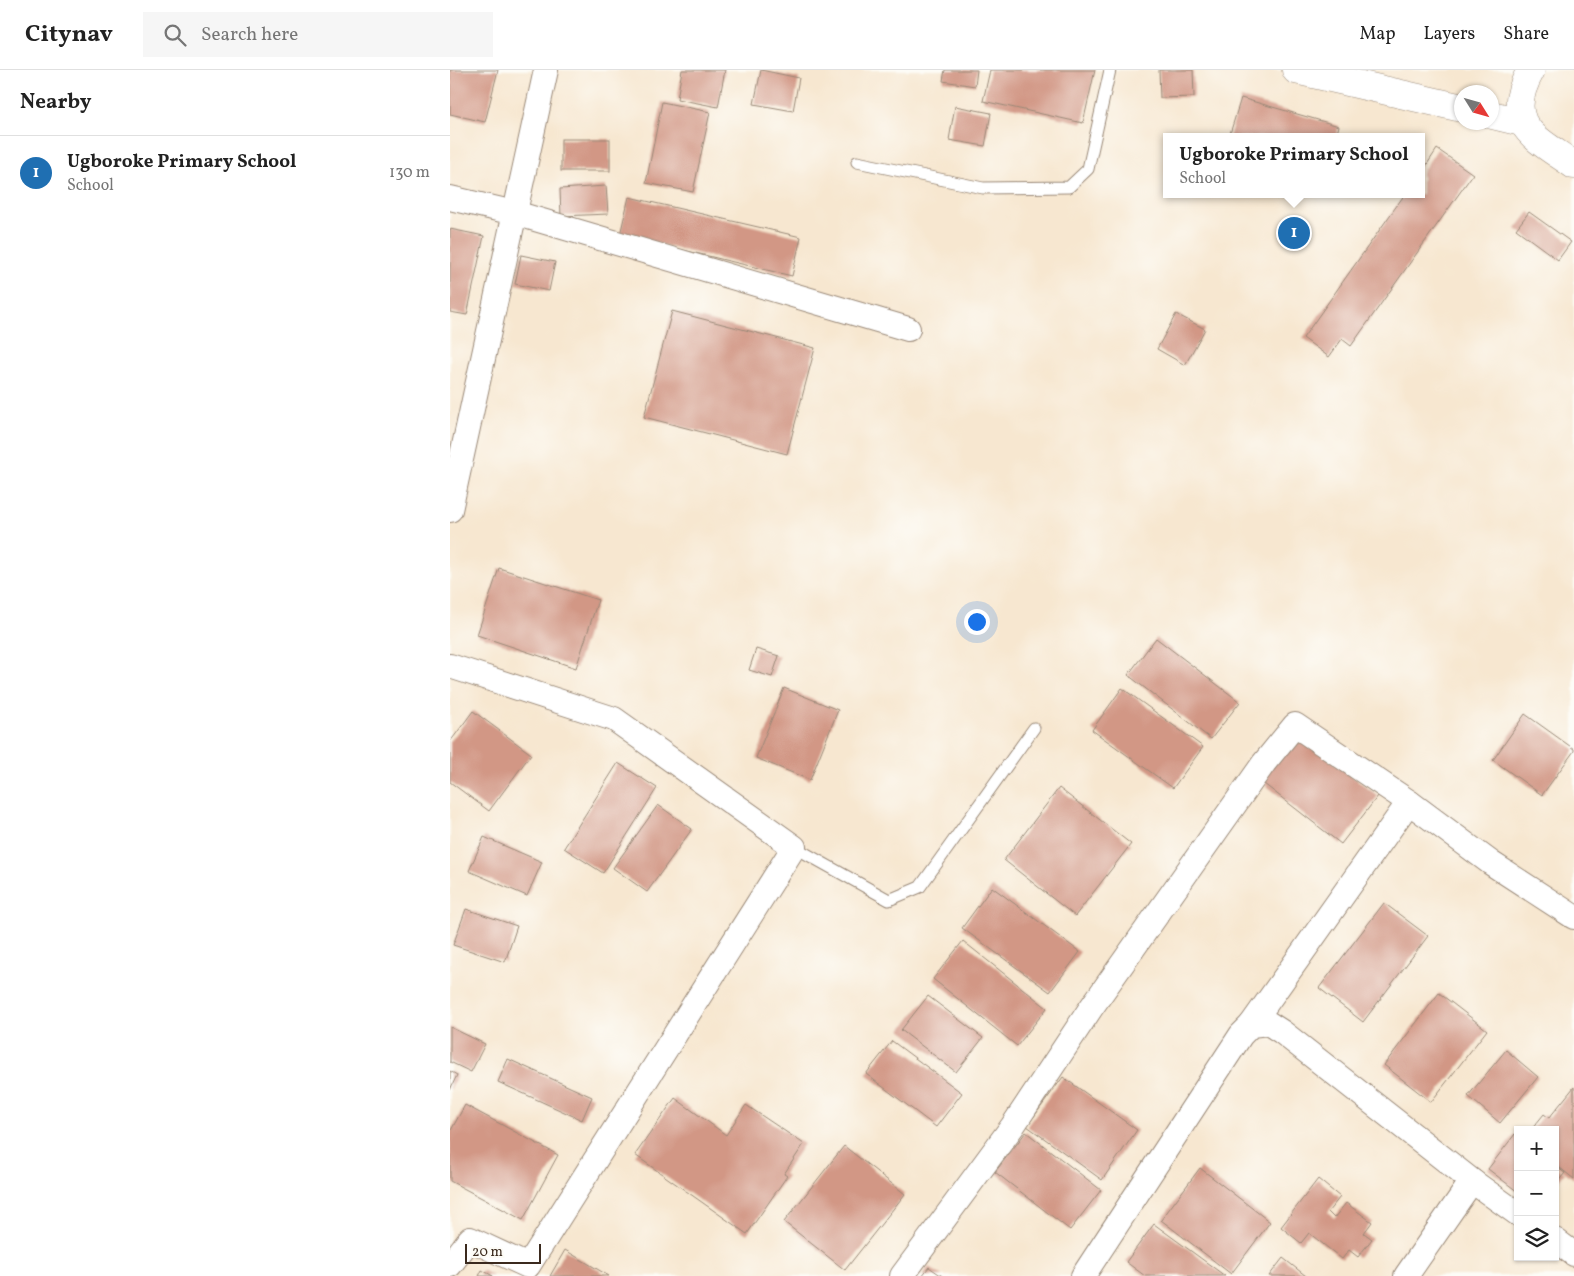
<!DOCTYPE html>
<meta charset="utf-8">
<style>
:root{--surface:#fff;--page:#f6f6f6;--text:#222;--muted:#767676;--line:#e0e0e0;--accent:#1f6fb2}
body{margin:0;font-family:Vollkorn,serif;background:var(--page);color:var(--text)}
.controls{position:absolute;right:15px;bottom:15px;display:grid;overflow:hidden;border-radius:0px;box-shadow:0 1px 4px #0004}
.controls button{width:45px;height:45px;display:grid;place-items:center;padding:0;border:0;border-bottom:1px solid var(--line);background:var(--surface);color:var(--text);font:25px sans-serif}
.compass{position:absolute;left:1004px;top:15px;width:45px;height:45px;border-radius:50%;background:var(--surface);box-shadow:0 1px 4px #0004;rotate:127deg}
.scale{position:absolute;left:15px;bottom:12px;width:76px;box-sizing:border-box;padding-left:5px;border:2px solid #3b2a1e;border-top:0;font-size:14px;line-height:18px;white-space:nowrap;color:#3b2a1e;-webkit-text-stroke:4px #fdfcf7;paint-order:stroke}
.you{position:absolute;left:526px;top:551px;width:18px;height:18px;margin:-12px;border:4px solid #fff;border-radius:50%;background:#1a73e8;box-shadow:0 0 0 8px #1a73e833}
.badge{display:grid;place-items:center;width:32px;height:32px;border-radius:50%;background:var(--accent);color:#fff;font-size:16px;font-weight:700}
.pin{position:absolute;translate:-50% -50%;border:2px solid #fff;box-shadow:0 1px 5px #0006}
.popup{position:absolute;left:713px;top:63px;width:262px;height:65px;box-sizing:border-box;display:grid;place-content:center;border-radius:0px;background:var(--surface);filter:drop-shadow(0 1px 4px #0005);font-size:16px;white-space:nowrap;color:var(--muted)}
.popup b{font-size:19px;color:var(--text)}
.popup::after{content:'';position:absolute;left:50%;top:100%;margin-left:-10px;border:10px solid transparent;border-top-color:var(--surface)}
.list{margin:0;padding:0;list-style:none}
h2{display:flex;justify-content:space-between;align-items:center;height:65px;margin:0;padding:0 20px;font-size:21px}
h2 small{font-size:16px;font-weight:400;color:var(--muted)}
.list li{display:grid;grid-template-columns:32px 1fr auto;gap:15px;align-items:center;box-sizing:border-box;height:75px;padding:0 20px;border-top:1px solid var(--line)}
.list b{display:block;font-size:19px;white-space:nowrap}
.list p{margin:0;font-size:16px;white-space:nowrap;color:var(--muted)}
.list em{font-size:16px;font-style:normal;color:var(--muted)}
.icon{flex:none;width:28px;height:28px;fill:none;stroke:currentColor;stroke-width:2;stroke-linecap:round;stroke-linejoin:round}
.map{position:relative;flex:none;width:1124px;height:1206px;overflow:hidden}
header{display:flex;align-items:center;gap:30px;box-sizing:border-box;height:70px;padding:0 25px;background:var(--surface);border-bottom:1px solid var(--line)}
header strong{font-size:24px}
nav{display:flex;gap:28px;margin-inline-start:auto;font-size:18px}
.search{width:350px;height:45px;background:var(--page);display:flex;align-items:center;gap:12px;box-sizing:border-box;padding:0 18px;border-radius:0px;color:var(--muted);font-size:19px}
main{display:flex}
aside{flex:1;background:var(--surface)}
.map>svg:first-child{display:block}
</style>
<header>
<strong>Citynav</strong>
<div class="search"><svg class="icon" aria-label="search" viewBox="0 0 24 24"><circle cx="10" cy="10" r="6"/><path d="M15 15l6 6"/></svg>Search here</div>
<nav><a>Map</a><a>Layers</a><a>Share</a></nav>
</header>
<main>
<aside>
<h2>Nearby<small></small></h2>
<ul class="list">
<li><span class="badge">1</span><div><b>Ugboroke Primary School</b><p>School</p></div><em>130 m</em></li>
</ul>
</aside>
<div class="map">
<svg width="1124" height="1206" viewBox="0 0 1124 1206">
<rect width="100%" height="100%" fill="#fdfcf7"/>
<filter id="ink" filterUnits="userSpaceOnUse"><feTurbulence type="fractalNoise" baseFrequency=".02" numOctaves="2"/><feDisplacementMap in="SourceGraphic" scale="10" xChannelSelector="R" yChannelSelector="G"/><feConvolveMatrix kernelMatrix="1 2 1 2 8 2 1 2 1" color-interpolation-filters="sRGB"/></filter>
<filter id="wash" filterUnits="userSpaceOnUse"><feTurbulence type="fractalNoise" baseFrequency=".0096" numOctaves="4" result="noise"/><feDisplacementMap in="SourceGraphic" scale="20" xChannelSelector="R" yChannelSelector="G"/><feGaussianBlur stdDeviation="1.12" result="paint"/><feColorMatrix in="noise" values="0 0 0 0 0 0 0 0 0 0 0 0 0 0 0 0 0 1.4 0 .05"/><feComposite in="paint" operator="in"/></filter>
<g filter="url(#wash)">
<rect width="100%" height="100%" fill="#f7e7d0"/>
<g id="blocks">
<!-- building -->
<g fill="#d29785">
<polygon points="0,0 48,0 35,52 0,44"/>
<polygon points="232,0 275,0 268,37 227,29"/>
<polygon points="311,0 349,8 343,41 304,34"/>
<polygon points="495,0 527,0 525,16 493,11"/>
<polygon points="540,0 645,0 633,53 533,31"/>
<polygon points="709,0 743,0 744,27 710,28"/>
<polygon points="791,28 889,56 886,67 779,67"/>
<polygon points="212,32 260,42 243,122 196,113"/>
<polygon points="505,36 541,43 535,76 499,70"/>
<rect x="111" y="69" width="49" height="32"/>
<polygon points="987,79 1023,104 901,276 892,269 879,287 853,268 955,124 972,124 972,102"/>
<polygon points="156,116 158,144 111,146 110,119"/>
<polygon points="179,127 351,167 342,206 170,165"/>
<polygon points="1079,142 1121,172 1108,190 1066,159"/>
<polygon points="0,159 34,166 17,245 0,242"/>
<polygon points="71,185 105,192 99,221 65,214"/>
<polygon points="222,241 365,278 337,384 194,347"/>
<polygon points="726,244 755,259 735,295 707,279"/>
<polygon points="49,498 148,530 126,598 27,565"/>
<polygon points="706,568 790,632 761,669 678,605"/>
<polygon points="306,579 329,586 322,607 299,600"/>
<polygon points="334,618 388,640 360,710 306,688"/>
<polygon points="672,618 753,677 723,718 642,660"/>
<polygon points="23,641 81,684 39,741 0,712 0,672"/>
<polygon points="1075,644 1124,679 1124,681 1092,725 1043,690"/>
<polygon points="846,663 928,726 891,774 809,710"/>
<polygon points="168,693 207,718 153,803 114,778"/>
<polygon points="609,718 681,774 625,846 554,790"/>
<polygon points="208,735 242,759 197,822 163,798"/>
<polygon points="34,767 92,792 77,826 19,801"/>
<polygon points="542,817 630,882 600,922 512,858"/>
<polygon points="934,833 978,866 913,952 869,918"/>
<polygon points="16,839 67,856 55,892 3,875"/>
<polygon points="513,871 597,938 567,976 483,909"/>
<polygon points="989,923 1037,960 981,1032 934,995"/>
<polygon points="478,926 533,968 506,1002 451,960"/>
<polygon points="0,957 35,974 21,1002 0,992"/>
<polygon points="442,971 512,1023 486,1057 416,1004"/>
<polygon points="1056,980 1088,1007 1050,1053 1018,1026"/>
<polygon points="58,989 142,1027 132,1050 48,1012"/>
<polygon points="0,1001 7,1005 0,1020"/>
<polygon points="613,1007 687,1060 652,1110 577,1056"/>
<polygon points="1124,1017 1124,1109 1105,1094 1105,1060 1081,1060 1094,1044 1099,1048"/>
<polygon points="225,1028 276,1065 296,1035 354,1074 334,1104 337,1106 297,1164 185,1085"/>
<polygon points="15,1035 108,1085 73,1150 0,1111 0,1062"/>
<polygon points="576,1062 651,1120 620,1160 545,1102"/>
<polygon points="1065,1064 1068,1067 1068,1122 1038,1099"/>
<polygon points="394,1076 455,1124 395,1200 334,1152"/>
<polygon points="1105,1096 1115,1103 1105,1115"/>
<polygon points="750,1098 820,1152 781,1204 711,1150"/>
<polygon points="868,1109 890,1127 878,1142 884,1148 896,1133 922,1152 914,1163 922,1169 908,1187 899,1180 892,1189 859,1163 851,1173 831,1157"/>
<polygon points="704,1154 775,1206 695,1206 676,1192"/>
<polygon points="115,1180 159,1206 100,1206"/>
<polygon points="833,1188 856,1206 819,1206"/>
<polygon points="479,1197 492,1206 472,1206"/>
<polygon points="32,1200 43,1206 29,1206"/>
</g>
</g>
</g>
<g filter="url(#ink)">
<use href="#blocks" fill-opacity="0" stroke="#987" stroke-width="1"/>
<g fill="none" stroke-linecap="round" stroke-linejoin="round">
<defs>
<g id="service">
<polyline points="407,92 533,118 619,117 638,99 660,0"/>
<polyline points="344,777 439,830 470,817 584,658"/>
</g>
<g id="minor">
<polyline points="0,128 65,143 458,259"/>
<polyline points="0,440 96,0"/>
<polyline points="0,596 164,649 344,777 78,1196 20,1169 0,1195"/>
<polyline points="959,732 1041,793 1124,847"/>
<polyline points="1105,1170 1124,1184"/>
<polyline points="452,1206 562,1057 641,938 814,693 845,655 959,732 801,955"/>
<polyline points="633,1206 791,965 801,955 818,953 832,962 1022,1111 1068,1144"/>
<polyline points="956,1206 1022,1111"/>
</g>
<g id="tertiary">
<polyline points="846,0 1012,38"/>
<path d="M1081,0c-30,54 3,67 43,95"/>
<polyline points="1042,45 1071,52"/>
</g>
</defs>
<!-- service casing -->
<use href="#service" stroke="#987" stroke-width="13"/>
<!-- minor casing -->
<use href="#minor" stroke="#987" stroke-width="26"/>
<!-- tertiary casing -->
<use href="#tertiary" stroke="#987" stroke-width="29"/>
<!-- service -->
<use href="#service" stroke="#fff" stroke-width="11"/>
<!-- minor -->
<use href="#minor" stroke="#fff" stroke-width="24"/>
<!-- tertiary -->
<use href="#tertiary" stroke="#fff" stroke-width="28"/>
</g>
</g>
</svg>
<div class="controls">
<button>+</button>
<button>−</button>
<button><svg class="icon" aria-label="layers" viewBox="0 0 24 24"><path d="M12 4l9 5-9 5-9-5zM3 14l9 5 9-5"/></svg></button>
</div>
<svg class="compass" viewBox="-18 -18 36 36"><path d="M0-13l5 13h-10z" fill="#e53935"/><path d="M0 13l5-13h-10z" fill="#767676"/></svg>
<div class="scale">20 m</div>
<div class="you"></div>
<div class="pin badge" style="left:844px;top:163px">1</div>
<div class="popup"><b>Ugboroke Primary School</b>School</div>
</div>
</main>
